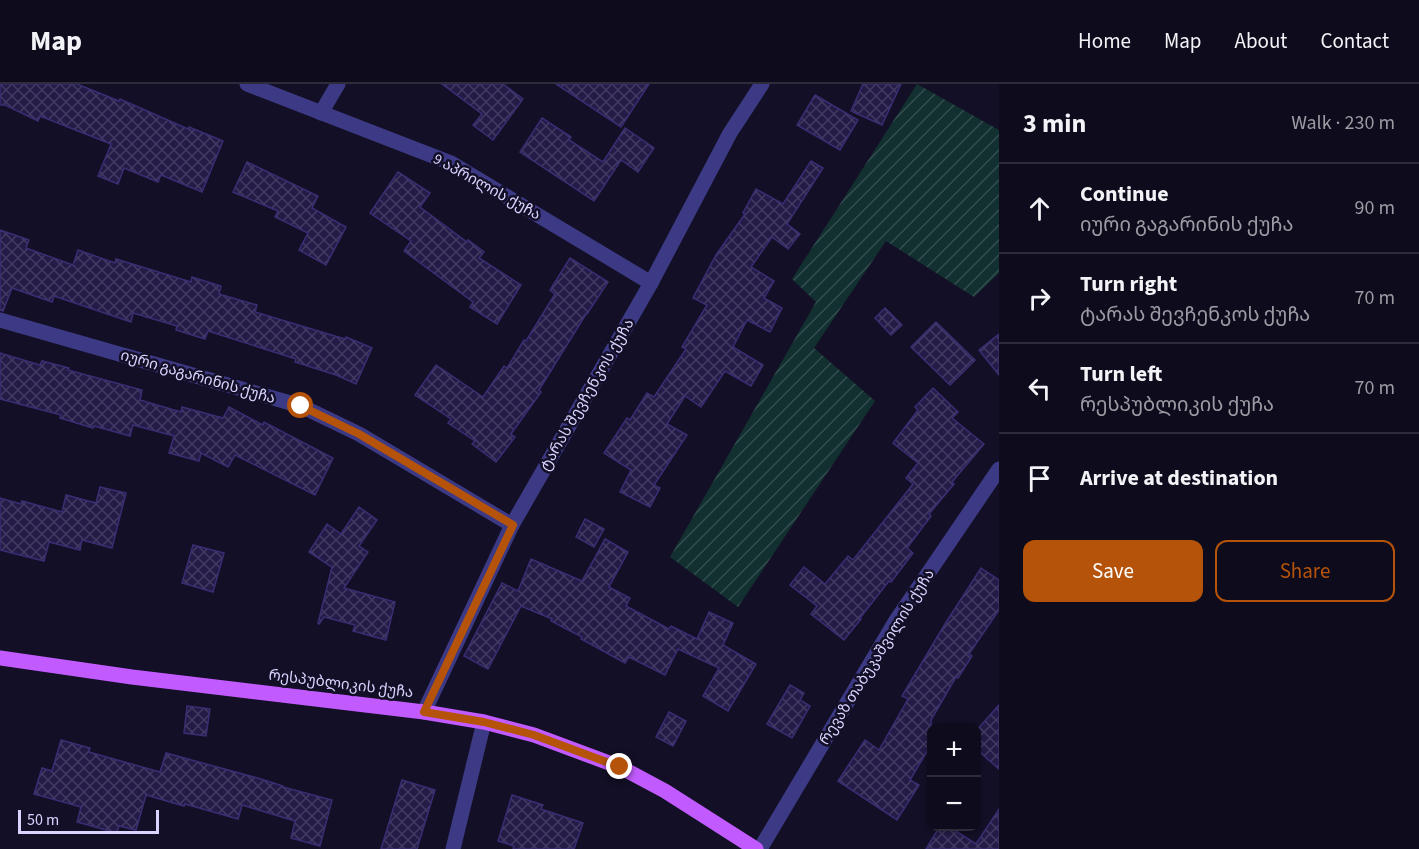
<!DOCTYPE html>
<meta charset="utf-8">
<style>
:root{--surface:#0e0b1c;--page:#1c1929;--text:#f1f3f6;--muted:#9b9ba3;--line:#2e2b3b;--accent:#b45309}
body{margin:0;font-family:"Source Sans 3","Noto Sans Georgian",sans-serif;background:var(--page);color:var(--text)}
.controls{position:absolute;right:18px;bottom:18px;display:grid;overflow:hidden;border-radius:12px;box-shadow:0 2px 4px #0004}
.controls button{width:54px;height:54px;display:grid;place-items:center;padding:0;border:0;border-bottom:2px solid var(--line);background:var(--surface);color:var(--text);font:30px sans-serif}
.scale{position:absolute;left:18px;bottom:15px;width:141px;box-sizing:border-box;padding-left:6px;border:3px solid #d9d4ff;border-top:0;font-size:16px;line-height:21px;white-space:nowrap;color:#d9d4ff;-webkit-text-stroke:4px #130f26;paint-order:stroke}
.stop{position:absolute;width:18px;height:18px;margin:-14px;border:4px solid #b45309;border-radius:50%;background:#fff}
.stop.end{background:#b45309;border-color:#fff;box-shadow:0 2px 6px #0008}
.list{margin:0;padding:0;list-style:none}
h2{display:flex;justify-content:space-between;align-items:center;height:78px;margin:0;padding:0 24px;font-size:26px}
h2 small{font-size:20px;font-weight:400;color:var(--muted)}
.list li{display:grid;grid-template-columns:39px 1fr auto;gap:18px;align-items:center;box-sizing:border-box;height:90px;padding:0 24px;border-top:2px solid var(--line)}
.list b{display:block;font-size:22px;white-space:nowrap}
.list p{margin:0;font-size:20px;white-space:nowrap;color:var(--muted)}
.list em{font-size:20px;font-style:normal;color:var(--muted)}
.actions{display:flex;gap:12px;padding:18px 24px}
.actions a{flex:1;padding:14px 0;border:2px solid var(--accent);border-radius:12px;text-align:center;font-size:21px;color:var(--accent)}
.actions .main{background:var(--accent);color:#fff}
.icon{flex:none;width:33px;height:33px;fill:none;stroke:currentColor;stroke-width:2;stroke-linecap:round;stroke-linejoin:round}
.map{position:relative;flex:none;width:999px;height:765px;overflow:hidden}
header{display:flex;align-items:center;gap:36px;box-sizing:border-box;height:84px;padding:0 30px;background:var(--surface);border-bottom:2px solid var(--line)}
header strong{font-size:28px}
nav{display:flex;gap:33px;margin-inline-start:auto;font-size:21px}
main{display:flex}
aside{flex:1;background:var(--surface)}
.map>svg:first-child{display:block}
</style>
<header>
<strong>Map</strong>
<nav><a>Home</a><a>Map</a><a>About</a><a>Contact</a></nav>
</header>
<main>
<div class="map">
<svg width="999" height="765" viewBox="0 0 999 765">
<defs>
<pattern id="garden-furrows" width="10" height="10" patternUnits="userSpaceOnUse" patternTransform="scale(1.5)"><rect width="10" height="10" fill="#12302f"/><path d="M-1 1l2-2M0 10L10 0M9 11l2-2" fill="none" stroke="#344d4e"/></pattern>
<pattern id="building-cross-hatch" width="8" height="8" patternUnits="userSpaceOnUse" patternTransform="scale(1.5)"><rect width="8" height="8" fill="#241b47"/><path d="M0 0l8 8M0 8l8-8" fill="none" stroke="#433b63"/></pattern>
</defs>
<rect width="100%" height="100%" fill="#130f26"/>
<!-- garden -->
<polygon fill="url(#garden-furrows)" points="917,0 999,46 999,189 974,213 886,157 814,264 875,317 738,523 670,473 816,218 792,195"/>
<!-- building -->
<g fill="url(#building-cross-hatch)" stroke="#3b2d73" stroke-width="1.5">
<polygon points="0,0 77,0 119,17 120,15 188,45 189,43 223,57 202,108 161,91 158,98 124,84 118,100 98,92 111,60 40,32 38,37 5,21 0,21"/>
<polygon points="442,0 503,0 523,15 493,56 473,41 482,30"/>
<polygon points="556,0 649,0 621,43"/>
<polygon points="863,0 901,0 882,41 851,27"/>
<polygon points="815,11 858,36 840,66 797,41"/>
<polygon points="542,34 571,53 569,56 603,78 625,44 654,64 638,88 621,76 594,117 520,68"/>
<polygon points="811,77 823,84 787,140 800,150 788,165 772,153 751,183 774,197 764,214 782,224 770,248 747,236 733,263 763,281 751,302 725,287 701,323 685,312 667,340 687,351 654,401 660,404 650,423 620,408 631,386 604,369 627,334 630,336 647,309 654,313 686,265 682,263 707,221 693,214 716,171 745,130 743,129 756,105 783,120"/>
<polygon points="247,78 318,112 312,124 346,143 326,181 299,166 308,149 275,133 278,127 233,108"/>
<polygon points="398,88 430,109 420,123 467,158 468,156 484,168 479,174 521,201 497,240 470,223 473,218 404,167 411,157 370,129"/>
<polygon points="0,146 29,156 26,164 73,181 78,166 115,179 116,175 191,198 192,193 221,202 219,210 257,221 255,228 345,255 346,253 372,264 356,300 336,291 295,278 296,275 208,247 205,255 176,246 177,242 133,229 131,238 54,212 52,218 12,204 3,227 0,226"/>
<polygon points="570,174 608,198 587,230 586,230 539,306 541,308 511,350 515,353 496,378 472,360 475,357 448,339 451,335 415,311 436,281 483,313 504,282 507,284 524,256 526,257 555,210 550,206"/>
<polygon points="885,224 902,241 891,251 875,234"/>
<polygon points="936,238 975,276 950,301 911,263"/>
<polygon points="999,250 999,291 979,266"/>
<polygon points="0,269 40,281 42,277 69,284 68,286 142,306 140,316 181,328 182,323 223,334 229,323 263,341 264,338 333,374 315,411 235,371 228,383 201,369 199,377 169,369 174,352 133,341 130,352 94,342 93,344 60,334 61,331 0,315"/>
<polygon points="933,304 958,328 952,334 984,360 952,398 954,400 929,430 931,432 907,464 913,469 891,498 889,497 860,534 861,535 844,556 811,530 817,522 790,501 804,483 825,500 848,472 853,476 913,400 906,394 918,379 893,359 918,326 915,323"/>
<polygon points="100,403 126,409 112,464 82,456 80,466 49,458 44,477 0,466 0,414 21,420 22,417 62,428 66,411 96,419"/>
<polygon points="359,423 377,436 359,462 368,468 344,504 395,518 386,556 353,547 355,541 324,533 319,540 318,539 332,483 309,468 327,440 341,450"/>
<polygon points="585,435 604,445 594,463 576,453"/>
<polygon points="605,455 628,468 609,503 630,514 626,522 669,545 671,542 697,555 709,528 733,539 723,561 756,580 728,627 703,612 719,584 678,565 665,591 629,573 625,579 581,555 582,553 551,537 552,535 521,522 488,585 464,572 502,499 518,507 531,475 582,497"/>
<polygon points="193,461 224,469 213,508 182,499"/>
<polygon points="981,484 999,496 999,526 969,570 972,572 958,594 956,593 931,636 932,659 910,696 919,701 897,736 838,697 865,656 879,666 908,615 902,612 945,540"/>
<polygon points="790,601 804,609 800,616 810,622 792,654 767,640"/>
<polygon points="999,621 999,685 976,665 976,647"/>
<polygon points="187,622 210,625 206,652 184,649"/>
<polygon points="669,628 686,637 673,662 656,653"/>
<polygon points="61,656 90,664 89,668 160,688 166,669 261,695 283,702 283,703 332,716 320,762 291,754 295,737 242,721 238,735 185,720 184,722 146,711 136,746 119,742 117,749 77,738 81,723 34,710 42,684 52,687"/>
<polygon points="402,696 435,706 417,765 381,765"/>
<polygon points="512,711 543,721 541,725 583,739 574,765 513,765 514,762 498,757"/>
<polygon points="999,725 999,765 926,765 940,742 948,742 976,760"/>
</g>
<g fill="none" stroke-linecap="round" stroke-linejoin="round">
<!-- minor -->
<g stroke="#3d3a85" stroke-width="15">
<polyline points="247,0 451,79 651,199"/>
<polyline points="321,29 338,0"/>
<polyline points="0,236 301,322 359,350 512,441"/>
<polyline points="424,628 512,441 651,199 730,49 762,0"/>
<polyline points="453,765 484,638"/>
<polyline points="760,765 895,538 999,385"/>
</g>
<!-- major -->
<polyline stroke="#c25bff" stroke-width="15" points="0,574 132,593 424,628 484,638 534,651 620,683 665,707 756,765"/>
</g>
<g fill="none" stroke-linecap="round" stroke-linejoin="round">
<!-- route -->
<polyline stroke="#b45309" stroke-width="8" points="301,322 359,350 513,441 424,628 484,638 534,651 620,683"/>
</g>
<g text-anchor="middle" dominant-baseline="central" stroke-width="5" stroke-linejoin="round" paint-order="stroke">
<!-- street labels -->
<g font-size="15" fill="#d9d4ff" stroke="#130f26">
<text transform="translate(487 103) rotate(29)">9 აპრილის ქუჩა</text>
<text transform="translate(198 293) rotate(16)">იური გაგარინის ქუჩა</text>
<text transform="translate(587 311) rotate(-60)">ტარას შევჩენკოს ქუჩა</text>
<text transform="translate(877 573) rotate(-58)">რევაზ თაბუკაშვილის ქუჩა</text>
<text transform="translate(341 600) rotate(7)">რესპუბლიკის ქუჩა</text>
</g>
</g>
</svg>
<div class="controls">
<button>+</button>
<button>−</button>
</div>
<div class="scale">50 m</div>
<div class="stop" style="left:301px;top:322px"></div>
<div class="stop end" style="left:620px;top:683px"></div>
</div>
<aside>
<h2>3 min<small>Walk · 230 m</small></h2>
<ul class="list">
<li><svg class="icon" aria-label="ahead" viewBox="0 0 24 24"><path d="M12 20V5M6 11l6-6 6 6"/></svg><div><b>Continue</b><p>იური გაგარინის ქუჩა</p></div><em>90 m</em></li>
<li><svg class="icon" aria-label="right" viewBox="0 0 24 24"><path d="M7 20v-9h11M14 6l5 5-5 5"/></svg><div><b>Turn right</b><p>ტარას შევჩენკოს ქუჩა</p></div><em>70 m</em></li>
<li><svg class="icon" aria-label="left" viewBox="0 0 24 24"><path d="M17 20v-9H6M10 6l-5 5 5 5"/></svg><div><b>Turn left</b><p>რესპუბლიკის ქუჩა</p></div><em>70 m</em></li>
<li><svg class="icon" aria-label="arrive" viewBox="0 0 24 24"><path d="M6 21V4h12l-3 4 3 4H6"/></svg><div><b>Arrive at destination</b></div></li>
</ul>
<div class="actions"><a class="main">Save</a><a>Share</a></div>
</aside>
</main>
